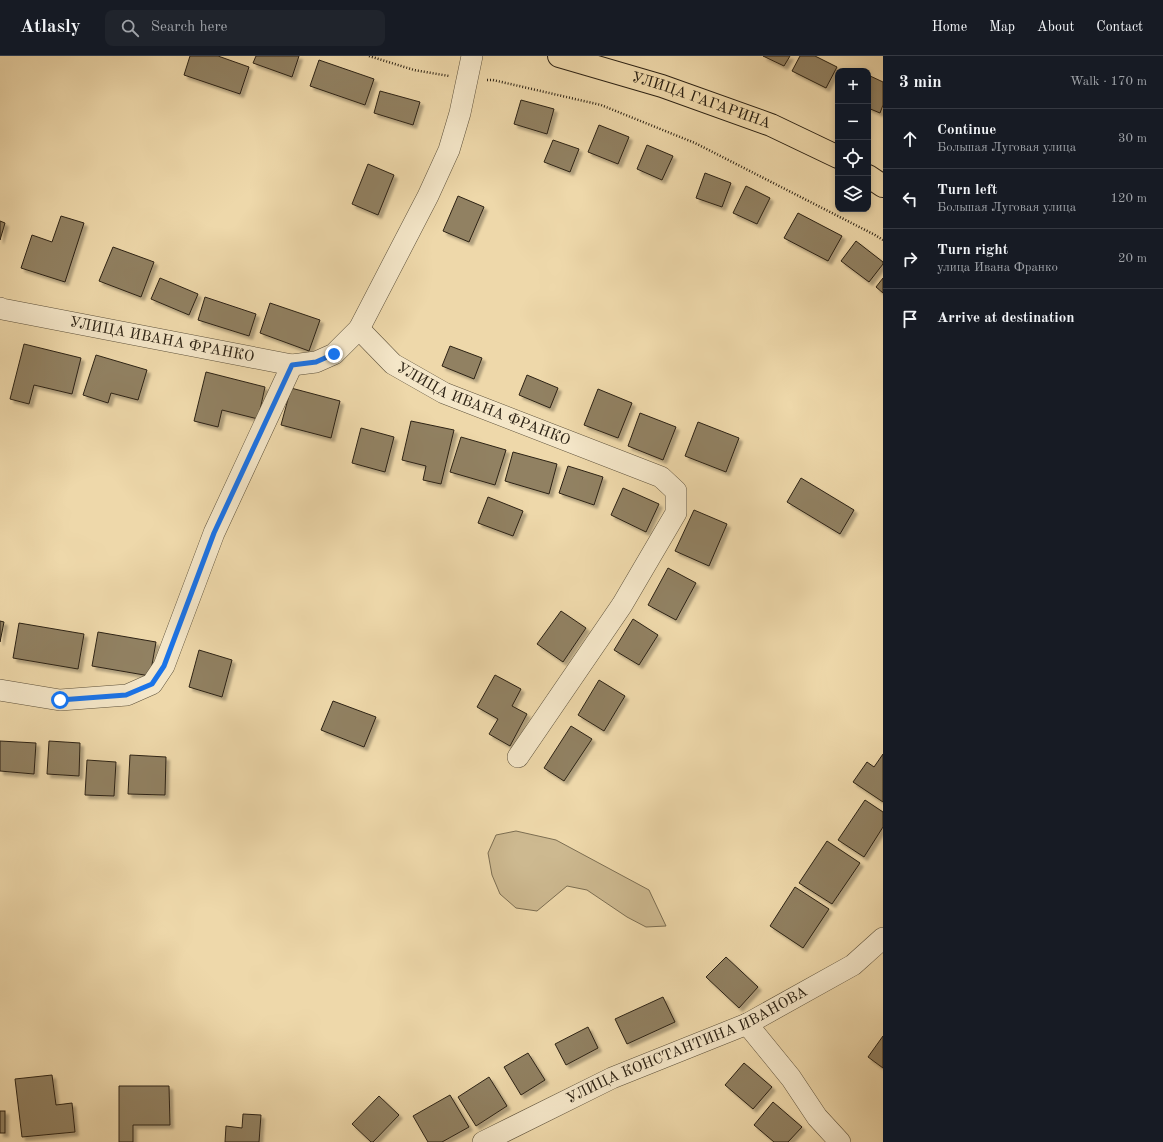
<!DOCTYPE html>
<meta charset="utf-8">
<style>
:root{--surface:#171b24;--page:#20242c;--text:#f1f3f6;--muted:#9ea1a6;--line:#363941}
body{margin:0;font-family:"Old Standard TT",serif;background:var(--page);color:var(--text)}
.controls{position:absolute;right:12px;top:12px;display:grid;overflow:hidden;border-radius:8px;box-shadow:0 2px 6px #0003}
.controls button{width:36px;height:36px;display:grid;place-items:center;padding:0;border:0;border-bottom:1px solid var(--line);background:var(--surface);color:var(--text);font:20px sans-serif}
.stop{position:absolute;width:12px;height:12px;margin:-9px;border:3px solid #1a73e8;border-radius:50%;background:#fff}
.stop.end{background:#1a73e8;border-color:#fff;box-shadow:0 1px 4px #0008}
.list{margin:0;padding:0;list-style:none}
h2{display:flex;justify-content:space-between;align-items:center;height:52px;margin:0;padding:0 16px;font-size:17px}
h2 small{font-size:13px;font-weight:400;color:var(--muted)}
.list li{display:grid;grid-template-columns:26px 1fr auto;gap:12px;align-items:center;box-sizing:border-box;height:60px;padding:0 16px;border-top:1px solid var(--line)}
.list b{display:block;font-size:15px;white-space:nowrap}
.list p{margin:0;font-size:13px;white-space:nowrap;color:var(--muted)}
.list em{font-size:13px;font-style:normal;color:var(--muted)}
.icon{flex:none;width:22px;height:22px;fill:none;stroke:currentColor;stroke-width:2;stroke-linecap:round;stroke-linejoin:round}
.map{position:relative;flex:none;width:883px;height:1086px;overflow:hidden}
header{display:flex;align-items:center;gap:24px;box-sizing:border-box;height:56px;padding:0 20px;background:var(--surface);border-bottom:1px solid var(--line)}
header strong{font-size:19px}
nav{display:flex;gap:22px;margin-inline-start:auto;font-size:14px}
.search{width:280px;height:36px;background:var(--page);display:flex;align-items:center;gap:10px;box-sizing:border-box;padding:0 14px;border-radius:8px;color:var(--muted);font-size:15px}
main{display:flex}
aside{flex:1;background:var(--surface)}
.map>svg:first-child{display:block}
</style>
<header>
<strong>Atlasly</strong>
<div class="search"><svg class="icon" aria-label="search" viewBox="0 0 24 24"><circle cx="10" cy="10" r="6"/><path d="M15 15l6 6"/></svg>Search here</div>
<nav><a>Home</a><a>Map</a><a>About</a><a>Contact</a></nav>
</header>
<main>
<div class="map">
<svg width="883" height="1086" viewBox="0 0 883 1086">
<defs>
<filter id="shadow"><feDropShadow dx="3.5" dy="3.5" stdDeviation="1" flood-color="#0004"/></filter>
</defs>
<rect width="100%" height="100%" fill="#eed8aa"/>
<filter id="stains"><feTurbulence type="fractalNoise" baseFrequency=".005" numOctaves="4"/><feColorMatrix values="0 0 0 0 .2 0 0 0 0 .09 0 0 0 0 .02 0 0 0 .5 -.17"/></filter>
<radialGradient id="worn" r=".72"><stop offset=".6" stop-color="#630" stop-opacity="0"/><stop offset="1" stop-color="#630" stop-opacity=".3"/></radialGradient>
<!-- green -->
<polygon fill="#cdb990" stroke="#7c6e52" points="516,775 556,784 649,834 666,870 646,871 627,861 587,834 567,830 537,855 516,852 500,838 492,819 488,797 496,779"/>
<!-- building -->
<g fill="#918162" stroke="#2c2214" filter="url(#shadow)">
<polygon points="190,0 218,0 249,11 240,38 184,19"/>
<polygon points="256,0 299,0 292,21 253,7"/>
<polygon points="763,0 790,0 784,10"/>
<polygon points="800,0 815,0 837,11 826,32 792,15"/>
<polygon points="319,4 374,23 365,49 310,30"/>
<polygon points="868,19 883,26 883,49 880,57 868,52"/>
<polygon points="380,35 420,46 413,69 374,57"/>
<polygon points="521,44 554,53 547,78 514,68"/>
<polygon points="599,69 629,81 618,108 588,96"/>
<polygon points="553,84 579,93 570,116 544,106"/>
<polygon points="647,89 673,100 662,124 637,113"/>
<polygon points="368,108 394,119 378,159 352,148"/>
<polygon points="705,117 731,127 722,151 696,142"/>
<polygon points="746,130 770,142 757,168 733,157"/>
<polygon points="458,140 484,151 469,186 443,175"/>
<polygon points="798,157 842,180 828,205 784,182"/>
<polygon points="61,160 84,167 65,226 21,212 32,179 52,186"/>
<polygon points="0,165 5,167 0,184"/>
<polygon points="856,185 883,206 883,208 869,226 841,205"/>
<polygon points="113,191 154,206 141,241 99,225"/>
<polygon points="160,222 198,238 189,259 151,243"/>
<polygon points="883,222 883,237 876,231"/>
<polygon points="205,241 256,258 249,280 198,264"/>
<polygon points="270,247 320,264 309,295 260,277"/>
<polygon points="24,288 81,302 72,338 34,329 29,348 10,343"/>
<polygon points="450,290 482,302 474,323 442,310"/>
<polygon points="96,299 147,314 138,344 111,337 108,347 83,339"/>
<polygon points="206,316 265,331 258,363 222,354 218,371 194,365"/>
<polygon points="527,319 558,332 550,352 519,339"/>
<polygon points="291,332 340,345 331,382 281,369"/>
<polygon points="598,333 632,347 618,382 584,369"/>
<polygon points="640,357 676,371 663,404 628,390"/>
<polygon points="411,365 454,374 441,428 423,424 426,410 402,404"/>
<polygon points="698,366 739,382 726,416 685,400"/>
<polygon points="361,372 394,381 385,416 352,407"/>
<polygon points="461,381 506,394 495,429 450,416"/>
<polygon points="513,396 557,408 549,438 505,425"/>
<polygon points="568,410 603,421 594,449 559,437"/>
<polygon points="801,422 854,454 840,478 787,446"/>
<polygon points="623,432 659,448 646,476 611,459"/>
<polygon points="488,441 523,455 513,480 478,467"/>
<polygon points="694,454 727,468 709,510 675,495"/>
<polygon points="668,512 696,527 676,564 648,549"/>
<polygon points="561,555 586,572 563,606 537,588"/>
<polygon points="633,563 658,579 639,609 614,594"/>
<polygon points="0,565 4,566 0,586"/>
<polygon points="19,567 84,578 78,613 13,602"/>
<polygon points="98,576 156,586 150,620 92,610"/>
<polygon points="199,594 232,604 222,641 189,631"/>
<polygon points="495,619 521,633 512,650 527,658 510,690 489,678 498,663 477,651"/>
<polygon points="599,624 625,640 604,675 578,659"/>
<polygon points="333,645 376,661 364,691 321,674"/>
<polygon points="571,670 592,683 564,725 544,712"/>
<polygon points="0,685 36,687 34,718 0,715"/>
<polygon points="49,685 80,687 79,720 47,718"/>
<polygon points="883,698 883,746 853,726 867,706 874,711"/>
<polygon points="130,699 166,701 165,739 128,738"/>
<polygon points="87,704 116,706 114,740 85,739"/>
<polygon points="865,744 883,756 883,771 864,801 838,784"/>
<polygon points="827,785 860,807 832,848 799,827"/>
<polygon points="795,831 829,853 803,892 770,870"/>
<polygon points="726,901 758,931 739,952 706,921"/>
<polygon points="663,941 675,966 627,988 615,963"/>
<polygon points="588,971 598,992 566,1009 555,988"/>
<polygon points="883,980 883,1012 868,1001"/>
<polygon points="528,997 545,1024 521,1039 504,1011"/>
<polygon points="744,1007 772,1031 753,1053 725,1029"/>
<polygon points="52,1019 56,1049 72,1047 75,1076 22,1081 15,1023"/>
<polygon points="489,1021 507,1050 476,1070 458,1041"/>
<polygon points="119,1030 169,1030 170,1069 133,1069 133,1086 119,1086"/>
<polygon points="450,1039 469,1071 442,1086 428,1086 413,1060"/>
<polygon points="379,1040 399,1059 373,1086 371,1086 352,1068"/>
<polygon points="773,1046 802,1071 788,1086 774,1086 754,1069"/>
<rect x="0" y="1055" width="5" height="22"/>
<polygon points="243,1058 261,1059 259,1086 225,1086 226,1070 242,1072"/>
</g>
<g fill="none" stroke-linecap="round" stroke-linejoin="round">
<defs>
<g id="minor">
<path id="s1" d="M0,252l2,1 290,56 24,-3 18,-8 25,-25 34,35 51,29 217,84 15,14v22l-54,92 -104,152"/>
<polyline points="359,273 428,140 449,94 460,57 472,0"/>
<polyline points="0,634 60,644 127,639 152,628 164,610 214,477 292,309"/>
<polyline points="747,968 791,1022 817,1061 840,1086"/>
<path id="s2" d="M483,1086l129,-64 135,-54 106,-59 30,-27"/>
</g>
<g id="major">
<path id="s3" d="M559,0l103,30 109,39 67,32"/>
<polyline points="868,120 883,130"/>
</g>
</defs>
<!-- minor casing -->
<use href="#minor" stroke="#5c503a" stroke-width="22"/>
<!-- major casing -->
<use href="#major" stroke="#2c2214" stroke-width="24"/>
<!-- path -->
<g stroke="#2c2214" stroke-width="2.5" stroke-dasharray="1 2" stroke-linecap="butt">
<polyline points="369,0 414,14 449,20"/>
<polyline points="487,24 493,24 601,49 695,87 875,179 883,184"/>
</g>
<!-- minor -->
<use href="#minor" stroke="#f4e6c8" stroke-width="21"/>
<!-- major -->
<use href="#major" stroke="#eed8aa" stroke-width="22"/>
</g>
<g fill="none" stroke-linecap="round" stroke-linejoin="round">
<!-- route -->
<polyline stroke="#1a73e8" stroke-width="5" points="60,644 126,639 152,628 164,610 214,477 292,309 316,306 334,298"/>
</g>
<g text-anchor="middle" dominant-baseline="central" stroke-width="3" stroke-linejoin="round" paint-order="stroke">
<!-- street labels -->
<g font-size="15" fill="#2c2214" stroke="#f4e6c8">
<text stroke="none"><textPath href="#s3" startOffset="149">УЛИЦА ГАГАРИНА</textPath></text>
<text stroke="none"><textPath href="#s1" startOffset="165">УЛИЦА ИВАНА ФРАНКО</textPath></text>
<text stroke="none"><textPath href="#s1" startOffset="525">УЛИЦА ИВАНА ФРАНКО</textPath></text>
<text stroke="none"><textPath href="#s2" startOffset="226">УЛИЦА КОНСТАНТИНА ИВАНОВА</textPath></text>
</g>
</g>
<rect width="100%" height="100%" filter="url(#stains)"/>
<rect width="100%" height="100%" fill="url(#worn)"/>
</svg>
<div class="controls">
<button>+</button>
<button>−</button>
<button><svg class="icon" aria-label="locate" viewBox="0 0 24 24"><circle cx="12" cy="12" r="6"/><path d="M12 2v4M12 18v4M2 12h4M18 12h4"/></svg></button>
<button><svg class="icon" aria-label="layers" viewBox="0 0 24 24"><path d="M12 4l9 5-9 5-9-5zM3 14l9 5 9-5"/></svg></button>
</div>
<div class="stop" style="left:60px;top:644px"></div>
<div class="stop end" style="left:334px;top:298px"></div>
</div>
<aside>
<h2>3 min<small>Walk · 170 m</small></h2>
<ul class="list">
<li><svg class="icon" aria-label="ahead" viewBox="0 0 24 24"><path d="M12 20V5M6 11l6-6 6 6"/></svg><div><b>Continue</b><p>Большая Луговая улица</p></div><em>30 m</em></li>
<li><svg class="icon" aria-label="left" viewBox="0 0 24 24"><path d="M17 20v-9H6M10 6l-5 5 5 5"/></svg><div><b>Turn left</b><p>Большая Луговая улица</p></div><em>120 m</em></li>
<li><svg class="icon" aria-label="right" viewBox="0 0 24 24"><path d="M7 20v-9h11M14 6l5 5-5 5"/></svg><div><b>Turn right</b><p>улица Ивана Франко</p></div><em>20 m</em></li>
<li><svg class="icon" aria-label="arrive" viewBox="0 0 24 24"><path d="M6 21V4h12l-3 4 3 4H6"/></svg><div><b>Arrive at destination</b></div></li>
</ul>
</aside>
</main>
